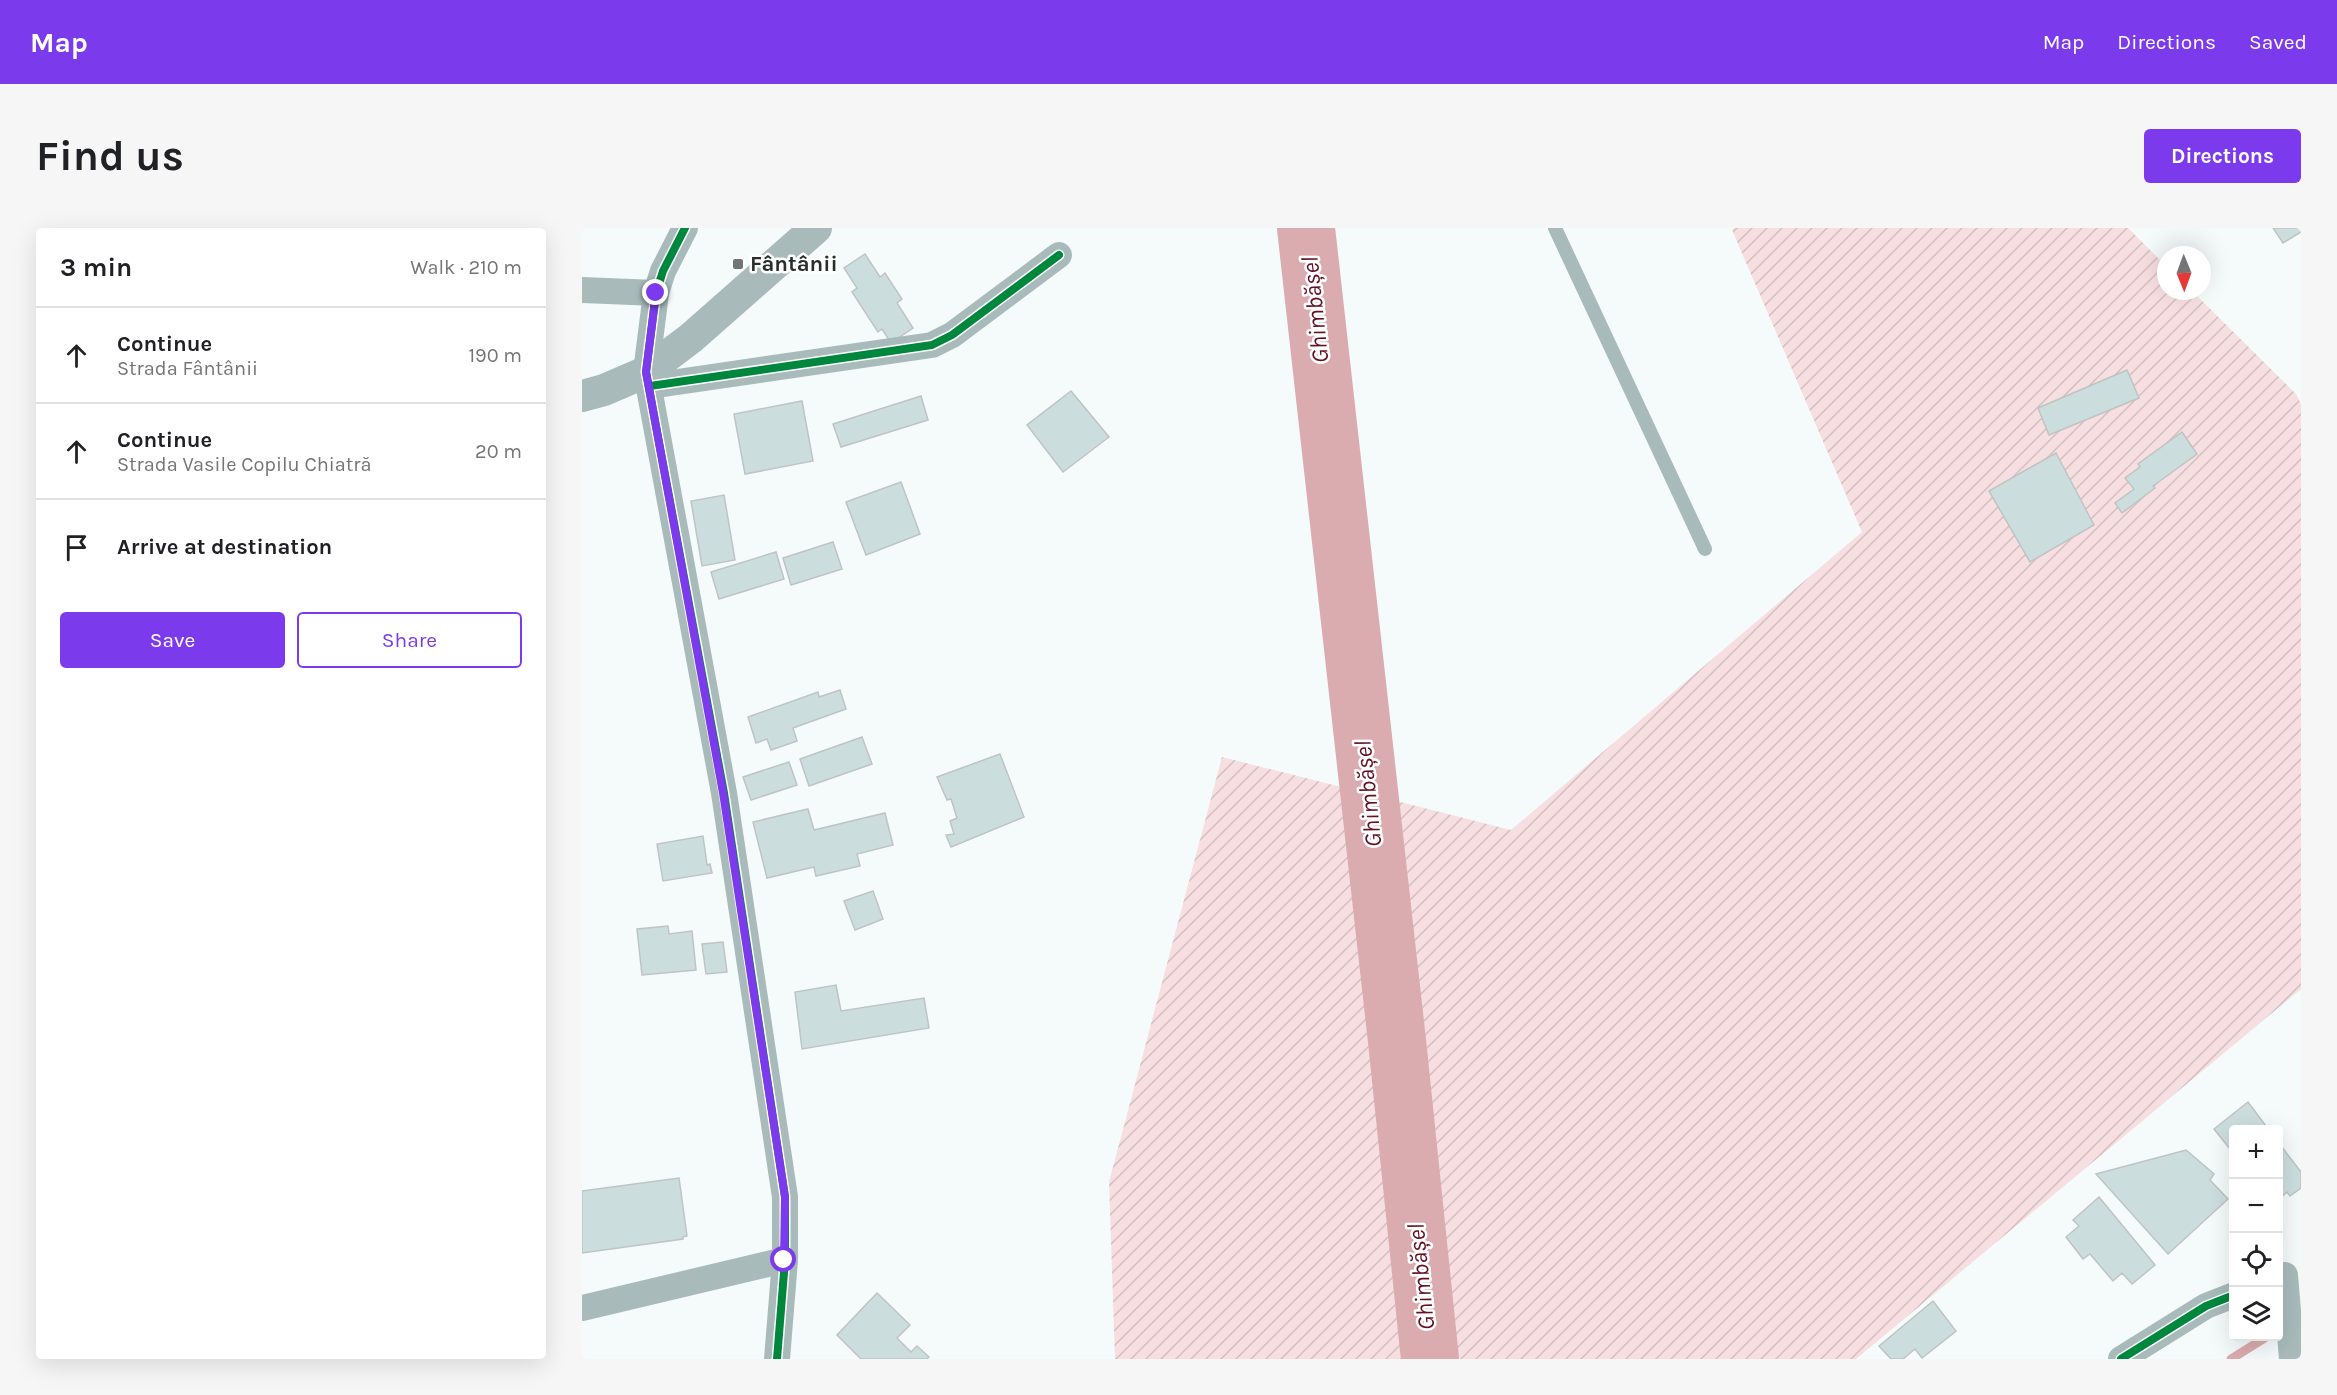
<!DOCTYPE html>
<meta charset="utf-8">
<style>
:root{--surface:#fff;--page:#f6f6f6;--text:#202124;--muted:#757577;--line:#e0e0e0;--accent:#7c3aed}
body{margin:0;font-family:Karla,sans-serif;background:var(--page);color:var(--text)}
.controls{position:absolute;right:18px;bottom:18px;display:grid;overflow:hidden;border-radius:6px;box-shadow:0 6px 24px #0002}
.controls button{width:54px;height:54px;display:grid;place-items:center;padding:0;border:0;border-bottom:2px solid var(--line);background:var(--surface);color:var(--text);font:30px sans-serif}
.compass{position:absolute;left:1575px;top:18px;width:54px;height:54px;border-radius:50%;background:var(--surface);box-shadow:0 6px 24px #0002;rotate:179deg}
.stop{position:absolute;width:18px;height:18px;margin:-14px;border:4px solid #7c3aed;border-radius:50%;background:#fff}
.stop.end{background:#7c3aed;border-color:#fff;box-shadow:0 2px 6px #0008}
.list{margin:0;padding:0;list-style:none}
h2{display:flex;justify-content:space-between;align-items:center;height:78px;margin:0;padding:0 24px;font-size:26px}
h2 small{font-size:20px;font-weight:400;color:var(--muted)}
.list li{display:grid;grid-template-columns:39px 1fr auto;gap:18px;align-items:center;box-sizing:border-box;height:96px;padding:0 24px;border-top:2px solid var(--line)}
.list b{display:block;font-size:22px;white-space:nowrap}
.list p{margin:0;font-size:20px;white-space:nowrap;color:var(--muted)}
.list em{font-size:20px;font-style:normal;color:var(--muted)}
.actions{display:flex;gap:12px;padding:18px 24px}
.actions a{flex:1;padding:14px 0;border:2px solid var(--accent);border-radius:6px;text-align:center;font-size:21px;color:var(--accent)}
.actions .main{background:var(--accent);color:#fff}
.icon{flex:none;width:33px;height:33px;fill:none;stroke:currentColor;stroke-width:2;stroke-linecap:round;stroke-linejoin:round}
.map{position:relative;flex:none;width:1719px;height:1131px;overflow:hidden;border-radius:6px}
header{display:flex;align-items:center;gap:36px;box-sizing:border-box;height:84px;padding:0 30px;background:var(--accent);color:#fff}
header strong{font-size:28px}
nav{display:flex;gap:33px;margin-inline-start:auto;font-size:21px}
.intro{display:flex;align-items:center;justify-content:space-between;box-sizing:border-box;height:144px;padding:0 36px}
h1{margin:0;font-size:42px}
.button{padding:15px 27px;border-radius:6px;background:var(--accent);color:#fff;font-size:21px;font-weight:700}
main{display:flex;gap:36px;padding:0 36px}
aside{flex:1;background:var(--surface);border-radius:6px;box-shadow:0 6px 24px #0002}
.map>svg:first-child{display:block}
</style>
<header>
<strong>Map</strong>
<nav><a>Map</a><a>Directions</a><a>Saved</a></nav>
</header>
<div class="intro"><h1>Find us</h1><a class="button">Directions</a></div>
<main>
<aside>
<h2>3 min<small>Walk · 210 m</small></h2>
<ul class="list">
<li><svg class="icon" aria-label="ahead" viewBox="0 0 24 24"><path d="M12 20V5M6 11l6-6 6 6"/></svg><div><b>Continue</b><p>Strada Fântânii</p></div><em>190 m</em></li>
<li><svg class="icon" aria-label="ahead" viewBox="0 0 24 24"><path d="M12 20V5M6 11l6-6 6 6"/></svg><div><b>Continue</b><p>Strada Vasile Copilu Chiatră</p></div><em>20 m</em></li>
<li><svg class="icon" aria-label="arrive" viewBox="0 0 24 24"><path d="M6 21V4h12l-3 4 3 4H6"/></svg><div><b>Arrive at destination</b></div></li>
</ul>
<div class="actions"><a class="main">Save</a><a>Share</a></div>
</aside>
<div class="map">
<svg width="1719" height="1131" viewBox="0 0 1719 1131">
<defs>
<pattern id="garden-furrows" width="10" height="10" patternUnits="userSpaceOnUse" patternTransform="scale(1.5)"><rect width="10" height="10" fill="#f7dee0"/><path d="M-1 1l2-2M0 10L10 0M9 11l2-2" fill="none" stroke="#d4bfc0"/></pattern>
</defs>
<rect width="100%" height="100%" fill="#f5fbfb"/>
<!-- garden -->
<polygon fill="url(#garden-furrows)" points="1152,0 1546,0 1584,38 1584,63 1610,63 1714,166 1719,176 1719,761 1274,1131 533,1131 527,954 640,529 929,602 1280,304 1150,2"/>
<g fill="none" stroke-linecap="round" stroke-linejoin="round">
<!-- stream -->
<polyline stroke="#dbacaf" stroke-width="9" points="1649,1131 1686,1108"/>
<!-- river -->
<polyline stroke="#dbacaf" stroke-width="58" points="724,0 815,813 848,1131"/>
</g>
<!-- building -->
<g fill="#cbdedd" stroke="#bfc4c3" stroke-width="1.5">
<polygon points="1691,0 1719,0 1719,4 1701,15"/>
<polygon points="283,26 298,49 303,45 320,71 315,75 331,100 309,115 300,101 296,104 270,64 275,60 262,40"/>
<polygon points="1545,142 1557,170 1467,207 1456,180"/>
<polygon points="489,163 527,209 481,244 445,197"/>
<polygon points="339,168 346,192 259,219 251,196"/>
<polygon points="220,173 231,233 163,246 152,186"/>
<polygon points="1600,204 1615,226 1571,258 1573,260 1540,285 1533,275 1552,261 1543,250 1558,239 1556,236"/>
<polygon points="1474,225 1512,297 1448,334 1407,263"/>
<polygon points="319,254 338,306 284,327 264,274"/>
<polygon points="142,267 153,332 120,338 109,273"/>
<polygon points="251,314 260,341 209,357 201,330"/>
<polygon points="194,324 202,351 137,371 129,344"/>
<polygon points="258,462 264,481 211,500 215,513 189,522 185,511 174,515 166,489 236,464 237,469"/>
<polygon points="280,509 290,536 227,558 218,531"/>
<polygon points="418,526 442,589 369,619 364,607 372,606 368,593 375,590 369,571 365,572 355,549"/>
<polygon points="207,534 215,557 169,572 161,549"/>
<polygon points="226,581 232,602 303,585 311,617 275,626 278,638 234,648 232,639 185,650 171,594"/>
<polygon points="121,608 125,637 128,636 130,645 81,653 75,616"/>
<polygon points="291,663 301,691 273,702 262,673"/>
<polygon points="86,698 87,706 110,703 114,742 60,747 55,701"/>
<polygon points="141,714 145,744 124,746 120,716"/>
<polygon points="254,757 259,783 342,770 347,800 220,821 213,764"/>
<polygon points="1666,874 1687,902 1652,902 1652,926 1632,901"/>
<polygon points="1696,914 1719,944 1719,960 1708,968 1705,964 1696,972"/>
<polygon points="1604,922 1632,946 1628,952 1646,971 1586,1026 1514,946"/>
<polygon points="97,950 105,1008 101,1009 101,1011 0,1025 0,963"/>
<polygon points="1517,969 1573,1037 1550,1056 1540,1045 1531,1053 1508,1026 1501,1031 1484,1009 1497,998 1491,992"/>
<polygon points="295,1065 328,1097 315,1110 329,1124 335,1118 347,1129 345,1131 279,1131 255,1107"/>
<polygon points="1351,1073 1374,1103 1340,1130 1333,1121 1321,1131 1309,1131 1297,1118"/>
</g>
<g fill="none" stroke-linecap="round" stroke-linejoin="round">
<!-- service -->
<polyline stroke="#a8bbba" stroke-width="14" points="973,0 1123,321"/>
<!-- minor -->
<g stroke="#a8bbba" stroke-width="26">
<polyline points="103,0 81,43 74,65 64,144 142,565 203,969 203,1032 195,1131"/>
<polyline points="0,62 74,65"/>
<polyline points="68,158 350,117 370,107 477,27"/>
<polyline points="1703,1047 1710,1131"/>
<polyline points="0,1080 203,1032"/>
<polyline points="1539,1131 1624,1078 1652,1067"/>
</g>
<!-- tertiary -->
<polyline stroke="#a8bbba" stroke-width="32" points="0,168 22,162 64,144 109,110 234,0"/>
<defs>
<g id="cycleway">
<polyline points="103,0 81,43 74,65 64,144 142,565 203,969 203,1032 195,1131"/>
<polyline points="68,158 350,117 370,107 477,27"/>
<polyline points="1539,1131 1624,1078 1652,1067"/>
</g>
</defs>
<!-- cycleway casing -->
<use href="#cycleway" stroke="#fff" stroke-width="11"/>
<!-- cycleway -->
<use href="#cycleway" stroke="#00873e" stroke-width="8"/>
</g>
<g fill="none" stroke-linecap="round" stroke-linejoin="round">
<!-- route -->
<polyline stroke="#7c3aed" stroke-width="8" points="74,65 64,144 141,565 203,969 202,1032"/>
</g>
<!-- markers -->
<rect fill="#707675" stroke="#fff" stroke-width="2" x="150" y="30" width="12" height="12" rx="3"/>
<g text-anchor="middle" dominant-baseline="central" stroke-width="5" stroke-linejoin="round" paint-order="stroke">
<!-- poi labels -->
<g font-size="22" font-weight="bold" fill="#292e2d" stroke="#fff" text-anchor="start">
<text x="168" y="36">Fântânii</text>
</g>
<!-- water labels -->
<g font-size="24" font-style="italic" fill="#641022" stroke="#fff">
<text transform="translate(733 82) rotate(-96)">Ghimbășel</text>
<text transform="translate(786 566) rotate(-96)">Ghimbășel</text>
<text transform="translate(839 1049) rotate(-96)">Ghimbășel</text>
</g>
</g>
</svg>
<div class="controls">
<button>+</button>
<button>−</button>
<button><svg class="icon" aria-label="locate" viewBox="0 0 24 24"><circle cx="12" cy="12" r="6"/><path d="M12 2v4M12 18v4M2 12h4M18 12h4"/></svg></button>
<button><svg class="icon" aria-label="layers" viewBox="0 0 24 24"><path d="M12 4l9 5-9 5-9-5zM3 14l9 5 9-5"/></svg></button>
</div>
<svg class="compass" viewBox="-18 -18 36 36"><path d="M0-13l5 13h-10z" fill="#e53935"/><path d="M0 13l5-13h-10z" fill="#757577"/></svg>
<div class="stop" style="left:202px;top:1032px"></div>
<div class="stop end" style="left:74px;top:65px"></div>
</div>
</main>
